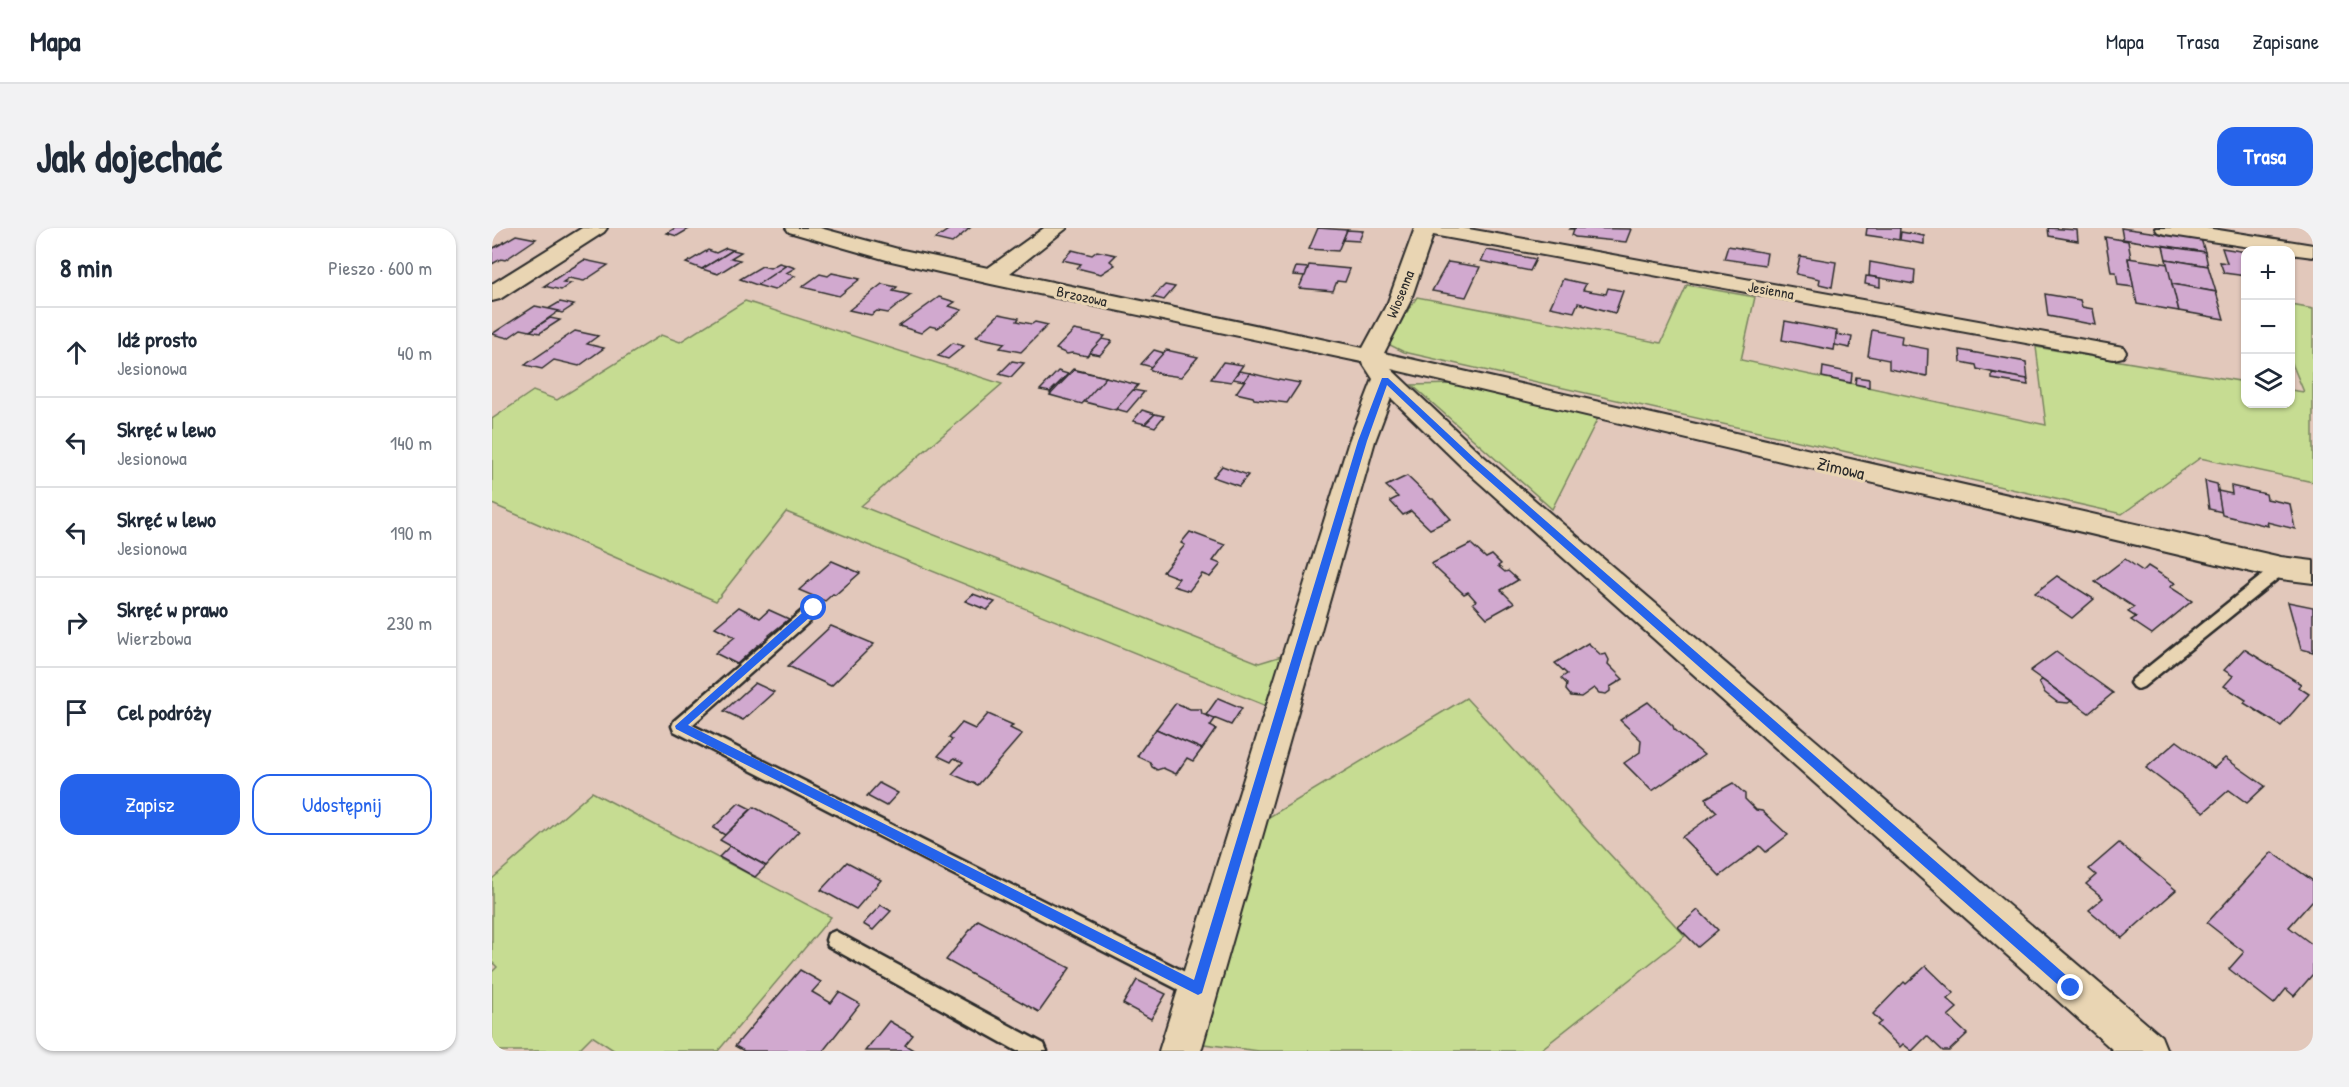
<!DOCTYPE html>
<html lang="pl">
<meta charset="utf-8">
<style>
:root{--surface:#fff;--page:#f2f2f3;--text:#1f2937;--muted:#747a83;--line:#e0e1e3;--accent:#2563eb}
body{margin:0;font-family:"Patrick Hand",sans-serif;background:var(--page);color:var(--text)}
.controls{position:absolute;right:18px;top:18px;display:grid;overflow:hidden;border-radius:12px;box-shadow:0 2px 4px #0004}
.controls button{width:54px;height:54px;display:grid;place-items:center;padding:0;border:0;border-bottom:2px solid var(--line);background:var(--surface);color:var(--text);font:30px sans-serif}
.stop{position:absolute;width:18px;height:18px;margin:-14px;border:4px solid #2563eb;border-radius:50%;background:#fff}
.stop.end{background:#2563eb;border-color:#fff;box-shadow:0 2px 6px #0008}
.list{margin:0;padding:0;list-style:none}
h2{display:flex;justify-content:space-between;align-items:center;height:78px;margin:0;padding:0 24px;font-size:26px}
h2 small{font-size:20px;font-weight:400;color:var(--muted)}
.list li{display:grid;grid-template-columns:39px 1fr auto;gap:18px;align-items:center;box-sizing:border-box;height:90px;padding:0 24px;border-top:2px solid var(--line)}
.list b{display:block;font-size:22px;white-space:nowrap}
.list p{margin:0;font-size:20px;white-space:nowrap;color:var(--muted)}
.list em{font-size:20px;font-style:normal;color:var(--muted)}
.actions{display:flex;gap:12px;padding:18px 24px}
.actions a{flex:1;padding:14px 0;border:2px solid var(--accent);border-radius:18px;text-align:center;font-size:21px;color:var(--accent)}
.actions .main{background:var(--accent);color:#fff}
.icon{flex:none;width:33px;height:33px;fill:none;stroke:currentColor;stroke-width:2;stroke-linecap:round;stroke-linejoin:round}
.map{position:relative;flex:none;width:1821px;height:823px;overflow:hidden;border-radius:18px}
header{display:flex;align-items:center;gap:36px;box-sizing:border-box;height:84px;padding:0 30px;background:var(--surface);border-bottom:2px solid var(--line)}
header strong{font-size:28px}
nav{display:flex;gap:33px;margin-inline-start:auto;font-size:21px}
.intro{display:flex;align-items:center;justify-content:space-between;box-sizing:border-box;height:144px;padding:0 36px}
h1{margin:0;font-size:42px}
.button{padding:15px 27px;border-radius:18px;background:var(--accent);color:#fff;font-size:21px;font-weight:700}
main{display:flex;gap:36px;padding:0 36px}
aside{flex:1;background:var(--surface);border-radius:18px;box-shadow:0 2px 4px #0004}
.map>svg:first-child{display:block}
</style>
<header>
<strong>Mapa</strong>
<nav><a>Mapa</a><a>Trasa</a><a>Zapisane</a></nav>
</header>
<div class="intro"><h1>Jak dojechać</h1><a class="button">Trasa</a></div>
<main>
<aside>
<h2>8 min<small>Pieszo · 600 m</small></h2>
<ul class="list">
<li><svg class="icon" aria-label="ahead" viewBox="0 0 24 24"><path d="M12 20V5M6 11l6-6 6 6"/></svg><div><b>Idź prosto</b><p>Jesionowa</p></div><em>40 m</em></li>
<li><svg class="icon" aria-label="left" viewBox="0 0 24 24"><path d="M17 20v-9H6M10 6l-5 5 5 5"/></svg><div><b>Skręć w lewo</b><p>Jesionowa</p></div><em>140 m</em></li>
<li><svg class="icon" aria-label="left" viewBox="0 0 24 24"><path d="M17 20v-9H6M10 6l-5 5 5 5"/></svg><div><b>Skręć w lewo</b><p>Jesionowa</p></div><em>190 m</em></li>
<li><svg class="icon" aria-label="right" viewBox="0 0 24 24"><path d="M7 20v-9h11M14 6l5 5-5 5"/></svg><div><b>Skręć w prawo</b><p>Wierzbowa</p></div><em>230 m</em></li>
<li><svg class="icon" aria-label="arrive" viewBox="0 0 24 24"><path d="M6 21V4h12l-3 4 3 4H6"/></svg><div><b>Cel podróży</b></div></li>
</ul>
<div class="actions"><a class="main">Zapisz</a><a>Udostępnij</a></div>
</aside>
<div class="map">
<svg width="1821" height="823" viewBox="0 0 1821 823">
<rect width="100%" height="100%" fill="#e2c8bb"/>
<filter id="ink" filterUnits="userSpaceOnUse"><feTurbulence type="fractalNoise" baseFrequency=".0167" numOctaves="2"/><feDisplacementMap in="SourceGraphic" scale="12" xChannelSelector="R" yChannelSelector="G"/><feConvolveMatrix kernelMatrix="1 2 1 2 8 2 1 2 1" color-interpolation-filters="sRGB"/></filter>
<g filter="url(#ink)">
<!-- green -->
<g fill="#c6dc92" stroke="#78845e" stroke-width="1.5">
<polygon points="1195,57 1263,69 1249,132 1554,197 1544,119 1753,154 1754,176 1798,176 1799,162 1812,164 1799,133 1799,77 1821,81 1821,254 1708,230 1630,286 912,124 894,115 925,69 1169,115"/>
<polygon points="253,73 510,156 369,278 767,435 793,427 777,479 294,284 224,373 0,276 0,191 41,163 65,172 169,107 188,114"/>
<polygon points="962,156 1106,190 1060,281 920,157"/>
<polygon points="974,470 1193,708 1047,823 767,823 704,815 772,592"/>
<polygon points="100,564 339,689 226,823 123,823 100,808 85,823 0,823 0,744 5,739 0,734 0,651"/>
</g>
<!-- building -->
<g fill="#d1a9cf" stroke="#2b2b2b" stroke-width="1.5">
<polygon points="183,0 192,0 197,1 185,8 175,5"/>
<polygon points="449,0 478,0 460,15 443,11 456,2"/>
<polygon points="826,0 855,2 846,23 817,21"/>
<polygon points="1375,0 1408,0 1407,12 1374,7"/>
<polygon points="1556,0 1585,2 1586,13 1557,8"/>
<polygon points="1629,0 1709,11 1713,24 1631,11"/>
<polygon points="1078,1 1079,0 1139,1 1134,14 1083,9 1080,7 1082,1"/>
<polygon points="855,2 871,3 867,13 851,12"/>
<polygon points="1409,4 1432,8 1432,16 1408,12"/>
<polygon points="24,7 44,11 13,32 9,31 0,36 0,21"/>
<polygon points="1613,9 1636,13 1639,30 1636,31 1642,59 1626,57 1624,44 1619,44"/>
<polygon points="1236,18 1275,25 1273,37 1232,31"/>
<polygon points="1671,18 1713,24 1716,38 1674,31"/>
<polygon points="234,20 241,22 210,41 194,35 216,22 224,25"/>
<polygon points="1730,20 1754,24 1754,48 1732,45 1728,34 1735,35"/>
<polygon points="241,22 249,24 239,30 248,32 226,46 210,41"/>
<polygon points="580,22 600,27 605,23 624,27 618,33 623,37 609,46 585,40 589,36 570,32"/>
<polygon points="995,22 1044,31 1038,43 989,33"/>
<polygon points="1308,28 1344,34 1340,59 1327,56 1328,51 1304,46"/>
<polygon points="1636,30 1676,36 1687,83 1645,76"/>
<polygon points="1674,31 1716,38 1724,64 1680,56"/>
<polygon points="92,32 116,37 92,53 77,50 71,54 79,55 69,62 52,58"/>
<polygon points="956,34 988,39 974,69 940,63"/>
<polygon points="1378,34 1423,42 1422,56 1377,48"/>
<polygon points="287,35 295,37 265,57 248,51 270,38 278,40"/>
<polygon points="295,37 303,40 294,45 303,48 282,62 265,57"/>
<polygon points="817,37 858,41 853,54 845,53 841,63 807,60"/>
<polygon points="804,39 816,40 813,48 801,47"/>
<polygon points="340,45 368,51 347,68 310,59 328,46 336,48"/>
<polygon points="1374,48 1388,50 1388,59 1373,56"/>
<polygon points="1071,51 1094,56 1091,62 1114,66 1116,60 1131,63 1123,85 1086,75 1082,84 1058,79"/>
<polygon points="390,56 405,59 401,63 419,67 396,85 385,83 379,87 357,82"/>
<polygon points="1680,56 1724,64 1732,91 1687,83"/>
<polygon points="673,57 683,59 672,72 661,69"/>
<polygon points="1553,66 1588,72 1590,79 1601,81 1604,97 1556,88"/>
<polygon points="447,69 463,74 457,78 470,82 446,100 438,98 429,105 407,98"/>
<polygon points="68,74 82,77 70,85 56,81"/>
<polygon points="43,78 67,83 38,103 29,101 16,110 0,106"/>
<polygon points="507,86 527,90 525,93 540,96 543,94 556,97 529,124 508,120 513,115 484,109"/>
<polygon points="58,90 68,92 48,105 38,103"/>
<polygon points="1293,93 1345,103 1342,122 1290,112"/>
<polygon points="582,102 613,108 595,128 580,125 575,126 564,121"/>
<polygon points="1380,102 1410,108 1409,116 1436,121 1435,148 1397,141 1397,132 1376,128"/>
<polygon points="83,103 106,108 95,116 112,120 87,138 62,132 50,141 33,137"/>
<polygon points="1344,106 1360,109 1358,120 1343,117"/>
<polygon points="610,111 620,113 608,127 597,125"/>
<polygon points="461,115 472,118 456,131 446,128"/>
<polygon points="662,122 672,125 660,139 649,136"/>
<polygon points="674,122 706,129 689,149 668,146 657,141"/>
<polygon points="1468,122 1534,134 1536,152 1485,141 1484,137 1469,134"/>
<polygon points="520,133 532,135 519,149 507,146"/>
<polygon points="731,134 751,137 739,154 719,151"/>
<polygon points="1331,139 1360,145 1359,155 1330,149"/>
<polygon points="581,141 646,157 624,182 558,165"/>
<polygon points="582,142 614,149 590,176 558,167"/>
<polygon points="566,143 576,146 558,164 548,162"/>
<polygon points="747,143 758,145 752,153 741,151"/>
<polygon points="758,145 786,152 787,151 808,155 795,175 762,171 761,169 744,165"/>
<polygon points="1500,145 1535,151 1536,157 1500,151"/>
<polygon points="1364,149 1377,151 1377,159 1363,156"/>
<polygon points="641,162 652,164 635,184 624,181"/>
<polygon points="650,182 663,186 653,196 641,193"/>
<polygon points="663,186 672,188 663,199 653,196"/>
<polygon points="730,238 756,247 747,258 721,249"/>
<polygon points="915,248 939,271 941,271 959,291 938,301 919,283 911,287 898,273 906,269 894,258"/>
<polygon points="1713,253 1725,256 1730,284 1717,281"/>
<polygon points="1739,258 1774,266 1775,271 1798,276 1803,301 1775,294 1776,298 1730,287 1726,263 1740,266"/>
<polygon points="698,304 733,317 721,333 729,336 718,349 710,346 697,363 681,358 687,350 671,344 693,317 689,315"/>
<polygon points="979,316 994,330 1000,327 1009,336 1006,338 1013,344 1016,343 1026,352 1009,362 1022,375 995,390 981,375 984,373 976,364 972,366 939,336"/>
<polygon points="1633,331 1651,343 1656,338 1683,355 1678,359 1700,373 1660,406 1639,392 1644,389 1636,384 1642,379 1603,354"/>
<polygon points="340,333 368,345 343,367 341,366 333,373 307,362"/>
<polygon points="1565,348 1602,371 1580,390 1543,365"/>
<polygon points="481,366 503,374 495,382 473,373"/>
<polygon points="1796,374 1821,379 1821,424 1809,421"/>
<polygon points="247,379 268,390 277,382 297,391 277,407 281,409 270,419 266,417 245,436 223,425 243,409 223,399"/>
<polygon points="339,398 382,416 339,458 296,438"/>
<polygon points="1096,415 1109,427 1114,426 1117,432 1116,436 1131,451 1118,459 1118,463 1114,466 1107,465 1102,460 1089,469 1079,468 1074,462 1075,456 1069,450 1075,446 1063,435"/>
<polygon points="1752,421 1809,456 1806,459 1817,466 1789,498 1752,475 1754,472 1732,458 1741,448 1732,442"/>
<polygon points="1564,424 1621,465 1597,485 1538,443"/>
<polygon points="1550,452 1579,473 1576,475 1565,474 1553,465 1547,454"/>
<polygon points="263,455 282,464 251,492 232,483"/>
<polygon points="726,470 750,480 739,497 714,487"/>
<polygon points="1156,474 1181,498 1182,501 1212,527 1160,563 1132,535 1148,524 1149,512 1128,492"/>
<polygon points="684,475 698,481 709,481 710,486 723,491 718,498 724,501 710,521 664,501"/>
<polygon points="496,486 521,497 518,500 530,506 486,557 460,546 471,534 462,530 459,534 446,528 460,512 457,510 470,495 483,501"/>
<polygon points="664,501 710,521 701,533 695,530 684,546 671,540 665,542 660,539 658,534 645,528"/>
<polygon points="1685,513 1722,540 1733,530 1773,558 1755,575 1737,562 1712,584 1654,540"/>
<polygon points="387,555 406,565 394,578 375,568"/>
<polygon points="1241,555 1253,566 1253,571 1264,582 1270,583 1296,607 1274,624 1268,618 1228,648 1190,609 1225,584 1215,574 1214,570"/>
<polygon points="247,575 259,581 233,607 221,600"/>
<polygon points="262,579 307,603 274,638 228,612"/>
<polygon points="1627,615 1684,662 1630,710 1597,682 1611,670 1594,656 1604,647 1597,641"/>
<polygon points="238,618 274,638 263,649 227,629"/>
<polygon points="1780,624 1821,653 1821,672 1797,699 1821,717 1821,746 1802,768 1794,761 1782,776 1737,741 1752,724 1715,695"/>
<polygon points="355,634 389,652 364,681 329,662"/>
<polygon points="389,677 399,683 381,702 371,696"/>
<polygon points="1206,682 1226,702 1206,719 1186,699"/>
<polygon points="486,692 578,740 547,784 454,732"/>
<polygon points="1434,738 1462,765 1455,771 1465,780 1456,788 1475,806 1457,823 1451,823 1435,808 1420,823 1411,816 1408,819 1385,797 1389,794 1381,786 1412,754 1414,756"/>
<polygon points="308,742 329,754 320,764 339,775 347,764 368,776 331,823 252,823 243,818"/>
<polygon points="645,752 674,766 659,791 631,776"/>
<polygon points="397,793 421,807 413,817 423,823 373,823"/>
</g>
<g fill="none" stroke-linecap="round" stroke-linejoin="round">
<defs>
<g id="lane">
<polygon points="1789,335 1796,340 1794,344 1651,459 1646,461 1641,459 1638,455 1641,451 1784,336"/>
<polygon points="323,374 328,376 330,380 328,384 200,497 713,754 716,761 713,768 706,771 699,768 182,503 180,498 182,493 318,376"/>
<polygon points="343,703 552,816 555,823 525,823 336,718 334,712 336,706"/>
</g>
<g id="street">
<polygon points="90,0 115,0 112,4 8,71 0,73 0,56"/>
<polygon points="294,0 328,0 406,21 496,40 552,0 575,0 518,45 871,120 896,74 923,0 971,0 1631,119 1634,124 1631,129 1622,131 941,7 918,74 892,125 1789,329 1821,333 1821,355 1789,351 899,141 990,227 1669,808 1675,823 1622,823 970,239 899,170 883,213 709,823 667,823 857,213 881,151 870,134 499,56 395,32 297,4"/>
<polygon points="1663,0 1714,0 1821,17 1821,29 1798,26 1798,22 1777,22 1673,6 1666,4"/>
</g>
</defs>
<!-- lane casing -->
<use href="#lane" stroke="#2b2b2b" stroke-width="5"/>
<!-- street casing -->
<use href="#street" stroke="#2b2b2b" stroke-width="4"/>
<!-- lane -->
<use href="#lane" fill="#e9d5b3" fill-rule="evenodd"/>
<!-- street -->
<use href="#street" fill="#e9d5b3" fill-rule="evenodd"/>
</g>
</g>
<!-- route -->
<polygon fill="#2563eb" points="890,150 896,150 983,231 1583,755 1585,760 1583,764 1579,766 1574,764 977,235 895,157 875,213 710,765 706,767 702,765 184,501 183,498 319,377 326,377 326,382 196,497 702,752 866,213"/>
<g text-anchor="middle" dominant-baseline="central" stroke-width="6" stroke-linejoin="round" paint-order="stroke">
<!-- far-street labels -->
<g font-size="15" fill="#2b2b2b" stroke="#e9d5b3">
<text transform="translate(1279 62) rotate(10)">Jesienna</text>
<text transform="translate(908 66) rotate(-68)">Wiosenna</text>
<text transform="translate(590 68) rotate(12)">Brzozowa</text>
</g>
<!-- street labels -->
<g font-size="18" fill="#2b2b2b" stroke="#e9d5b3">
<text transform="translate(1349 240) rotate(13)">Zimowa</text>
</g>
</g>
</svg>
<div class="controls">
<button>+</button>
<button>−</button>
<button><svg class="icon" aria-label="layers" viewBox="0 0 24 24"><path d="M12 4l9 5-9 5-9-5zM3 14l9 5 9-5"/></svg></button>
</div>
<div class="stop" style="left:322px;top:380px"></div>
<div class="stop end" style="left:1579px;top:760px"></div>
</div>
</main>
